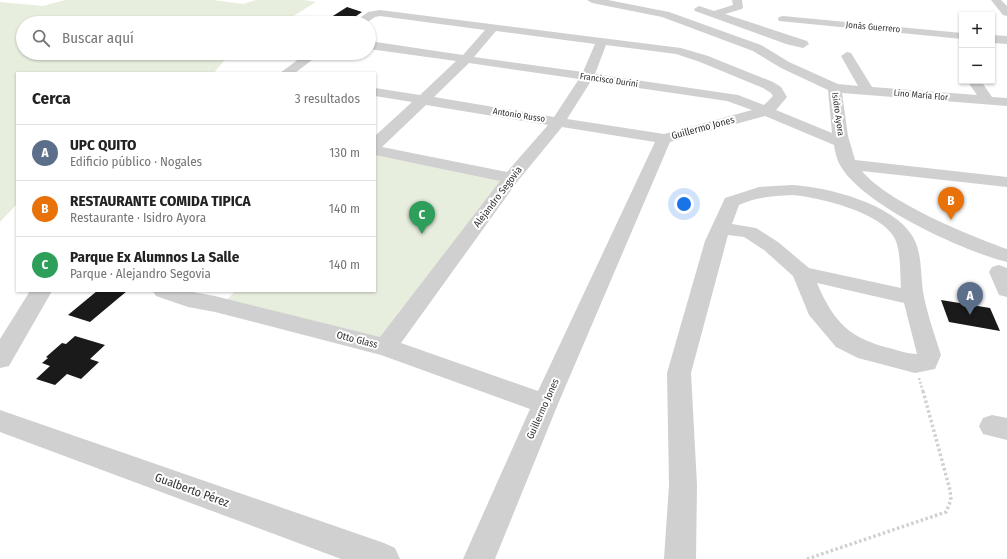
<!DOCTYPE html>
<html lang="es">
<meta charset="utf-8">
<style>
:root{--surface:#fff;--page:#f6f6f6;--text:#222;--muted:#767676;--line:#e0e0e0;--accent:#2563eb}
body{margin:0;font-family:"Fira Sans Condensed",sans-serif;background:var(--page);color:var(--text)}
.controls{position:absolute;right:12px;top:12px;display:grid;overflow:hidden;border-radius:0px;box-shadow:0 1px 3px #0004}
.controls button{width:36px;height:36px;display:grid;place-items:center;padding:0;border:0;border-bottom:1px solid var(--line);background:var(--surface);color:var(--text);font:20px sans-serif}
.you{position:absolute;left:684px;top:204px;width:14px;height:14px;margin:-10px;border:3px solid #fff;border-radius:50%;background:#1a73e8;box-shadow:0 0 0 6px #1a73e833}
.badge{display:grid;place-items:center;width:26px;height:26px;border-radius:50%;background:var(--accent);color:#fff;font-size:13px;font-weight:700}
.pin{position:absolute;translate:-50% -33px;filter:drop-shadow(0 1px 2px #0008)}
.pin::after{content:'';position:absolute;top:21px;width:14px;height:12px;background:inherit;clip-path:polygon(0 0,100% 0,50% 100%)}
.list{margin:0;padding:0;list-style:none}
h2{display:flex;justify-content:space-between;align-items:center;height:52px;margin:0;padding:0 16px;font-size:17px}
h2 small{font-size:13px;font-weight:400;color:var(--muted)}
.list li{display:grid;grid-template-columns:26px 1fr auto;gap:12px;align-items:center;box-sizing:border-box;height:56px;padding:0 16px;border-top:1px solid var(--line)}
.list b{display:block;font-size:15px;white-space:nowrap}
.list p{margin:0;font-size:13px;white-space:nowrap;color:var(--muted)}
.list em{font-size:13px;font-style:normal;color:var(--muted)}
.icon{flex:none;width:22px;height:22px;fill:none;stroke:currentColor;stroke-width:2;stroke-linecap:round;stroke-linejoin:round}
.map{position:relative;flex:none;width:1007px;height:559px;overflow:hidden}
.search{position:absolute;background:var(--surface);box-shadow:0 1px 3px #0004;left:16px;top:16px;width:360px;height:44px;display:flex;align-items:center;gap:10px;box-sizing:border-box;padding:0 14px;border-radius:22px;color:var(--muted);font-size:15px}
.panel{position:absolute;background:var(--surface);box-shadow:0 1px 3px #0004;left:16px;top:72px;width:360px;height:220px;border-radius:0px}
.map>svg:first-child{display:block}
</style>
<div class="map">
<svg width="1007" height="559" viewBox="0 0 1007 559">
<rect width="100%" height="100%" fill="#fff"/>
<!-- green -->
<g fill="#e8eede">
<polygon points="65,0 213,0 243,4 256,0 304,0 316,2 282,23 23,23 23,53 233,53 227,57 214,73 17,73 17,204 0,222 0,2 43,6"/>
<polygon points="375,150 511,178 385,347 225,302 235,291 375,291"/>
</g>
<!-- building -->
<g fill="#1a1a1a">
<polygon points="347,7 362,12 346,23 325,21"/>
<polygon points="97,291 127,291 90,322 68,315"/>
<polygon points="941,300 990,308 1000,331 949,322"/>
<polygon points="75,336 105,345 90,359 99,362 81,379 67,374 55,385 36,379 50,366 42,363 48,358 46,357 62,343 66,344"/>
</g>
<g fill="none" stroke-linecap="round" stroke-linejoin="round">
<!-- path-far1 -->
<polyline stroke="#d0d0d0" stroke-width="2.5" stroke-dasharray="2 2" stroke-linecap="butt" points="919,378 923,392"/>
<!-- path -->
<polyline stroke="#d0d0d0" stroke-width="3.5" stroke-dasharray="2.5 2.5" stroke-linecap="butt" points="807,559 946,512 951,500 950,490 923,391"/>
<!-- minor -->
<g fill="#d0d0d0" fill-rule="evenodd">
<path d="M587,0h21l61,12 92,33 28,17 49,22 20,2 -17,-30 6,-4 4,1 21,34 105,8 -10,-14h14l11,16 15,1v8l-165,-13 6,43 7,24 152,17v10l-145,-16c25,31 106,64 145,78v13c-44,-11 -145,-57 -167,-97 -3,-5 -5,-13 -6,-20l-69,-29 -95,26 -112,262 -63,155h-32l67,-150 -149,-54 -166,-43 -27,-5 -32,-11 -3,-5h34l28,5 165,41 120,-156 -125,-26v-19l37,-34 -37,-6v-8l45,7 36,-34 -87,-12v-8l94,14 22,-25 -105,-14 -5,1 -9,6h-13l15,-11 12,-2 301,38 27,8 65,26 8,5 6,10 -11,13 56,23 -4,-43 -47,-22 -28,-17 -91,-34 -70,-14zM496,31l99,13 -12,28 -109,-15zM606,45l70,9 24,8 63,26 8,5 2,3 -9,9 -26,-10 -143,-21zM469,63l110,16 -25,38 -120,-20zM591,81l136,20 25,9 -88,24 -97,-15zM426,105l122,20 -41,47 -125,-25zM562,127l93,15 -117,249 -137,-48 116,-161z"/>
<polygon points="732,0 742,0 743,7 742,9 725,14 807,41 809,44 803,48 786,44 695,11 694,9 699,6 714,11 733,5"/>
<polygon points="991,0 1001,0 1007,6 1007,16 1003,15"/>
<polygon points="783,16 962,33 962,39 779,21 778,19 779,17"/>
<polygon points="992,35 1007,36 1007,44 992,43"/>
<polygon points="307,53 321,53 295,73 280,73"/>
<path d="M792,185c36,2 102,19 121,52 10,17 7,41 11,60 4,19 11,39 17,58l-6,14 -20,4 -57,-15 -22,-11 -27,-32 -16,-39 -29,-26 -20,-13 -16,-2 -37,138 6,112 -1,74h-32l5,-74 -2,-112 38,-132 20,-43 34,-11zM792,195c26,2 90,17 103,44 6,13 5,34 6,49l-92,-20 -31,-26 -22,-14 -24,-4 7,-19c17,-8 34,-9 53,-10zM817,283l87,20 13,51c-8,0 -17,-3 -24,-5 -43,-10 -59,-26 -76,-66z"/>
<polygon points="999,265 1007,268 1007,297 999,295 989,272 992,267"/>
<polygon points="30,291 52,291 9,366 0,368 0,339"/>
<polygon points="0,410 384,543 395,548 400,559 341,559 0,432"/>
<polygon points="992,415 1007,418 1007,440 983,434 979,426 983,418"/>
</g>
</g>
<g text-anchor="middle" dominant-baseline="central" stroke-width="4" stroke-linejoin="round" paint-order="stroke">
<!-- far-street labels -->
<g font-size="9" fill="#333" stroke="#fff">
<text transform="translate(873 27) rotate(5)">Jonás Guerrero</text>
<text transform="translate(609 80) rotate(8)">Francisco Durini</text>
<text transform="translate(921 95) rotate(5)">Lino María Flor</text>
<text transform="translate(838 114) rotate(82)">Isidro Ayora</text>
<text transform="translate(519 115) rotate(9)">Antonio Russo</text>
</g>
<!-- street labels -->
<g font-size="10" fill="#333" stroke="#fff">
<text transform="translate(703 128) rotate(-15)">Guillermo Jones</text>
<text transform="translate(498 197) rotate(-53)">Alejandro Segovia</text>
<text transform="translate(357 340) rotate(14)">Otto Glass</text>
<text transform="translate(543 409) rotate(-66)">Guillermo Jones</text>
</g>
<!-- near-street labels -->
<g font-size="12" fill="#333" stroke="#fff">
<text transform="translate(192 490) rotate(20)">Gualberto Pérez</text>
</g>
</g>
</svg>
<div class="controls">
<button>+</button>
<button>−</button>
</div>
<div class="you"></div>
<div class="pin badge" style="left:970px;top:315px;background:#5c6f8a">A</div>
<div class="pin badge" style="left:951px;top:220px;background:#e8710a">B</div>
<div class="pin badge" style="left:422px;top:234px;background:#2e9e5b">C</div>
<div class="search"><svg class="icon" aria-label="search" viewBox="0 0 24 24"><circle cx="10" cy="10" r="6"/><path d="M15 15l6 6"/></svg>Buscar aquí</div>
<section class="panel">
<h2>Cerca<small>3 resultados</small></h2>
<ul class="list">
<li><span class="badge" style="background:#5c6f8a">A</span><div><b>UPC QUITO</b><p>Edificio público · Nogales</p></div><em>130 m</em></li>
<li><span class="badge" style="background:#e8710a">B</span><div><b>RESTAURANTE COMIDA TIPICA</b><p>Restaurante · Isidro Ayora</p></div><em>140 m</em></li>
<li><span class="badge" style="background:#2e9e5b">C</span><div><b>Parque Ex Alumnos La Salle</b><p>Parque · Alejandro Segovia</p></div><em>140 m</em></li>
</ul>
</section>
</div>
